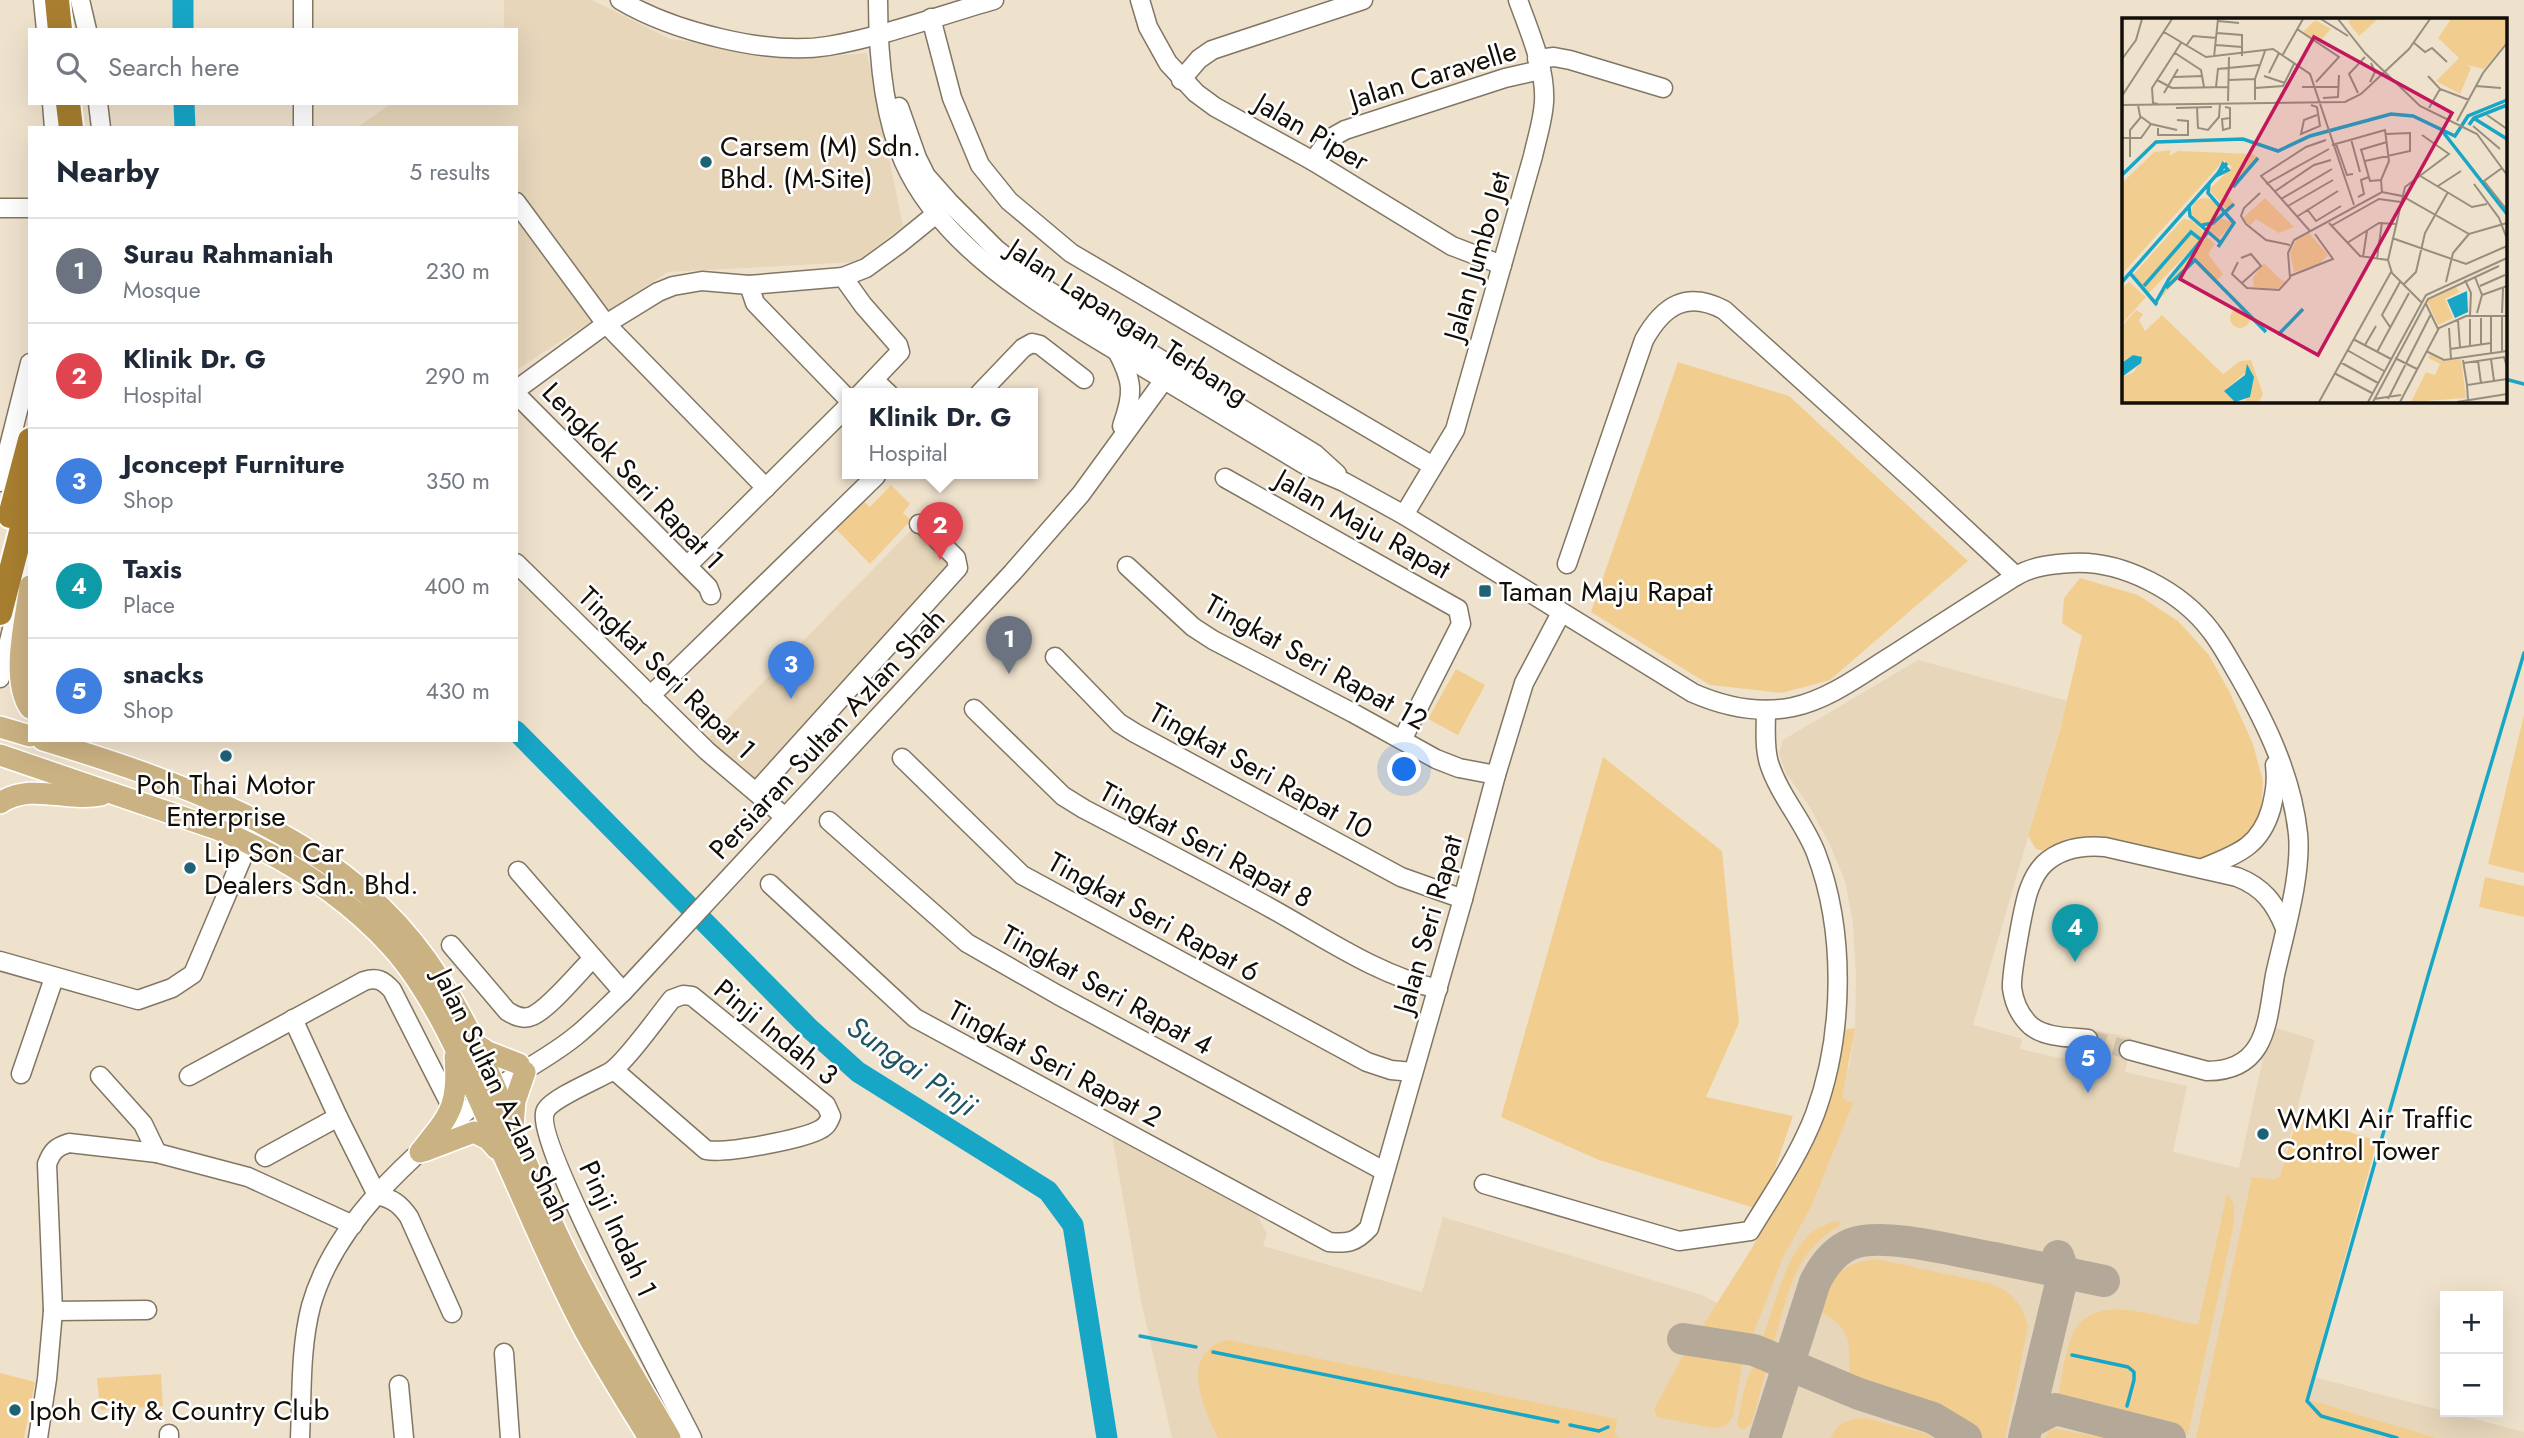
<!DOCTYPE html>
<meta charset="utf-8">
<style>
:root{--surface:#fff;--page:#f6f6f7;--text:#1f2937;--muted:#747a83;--line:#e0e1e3;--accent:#1f6275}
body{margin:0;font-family:Jost,sans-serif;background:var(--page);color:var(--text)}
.controls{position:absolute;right:21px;bottom:21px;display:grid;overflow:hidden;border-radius:0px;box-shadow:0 7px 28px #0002}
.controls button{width:63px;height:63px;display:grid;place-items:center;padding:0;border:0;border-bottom:2px solid var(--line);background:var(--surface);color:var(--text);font:35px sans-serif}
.you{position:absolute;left:1405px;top:770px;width:24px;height:24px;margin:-18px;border:5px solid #fff;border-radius:50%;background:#1a73e8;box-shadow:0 0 0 10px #1a73e833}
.badge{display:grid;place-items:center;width:46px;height:46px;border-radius:50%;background:var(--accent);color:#fff;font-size:23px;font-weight:700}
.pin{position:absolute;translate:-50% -58px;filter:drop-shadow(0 2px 4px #0008)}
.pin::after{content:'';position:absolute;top:37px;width:24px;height:21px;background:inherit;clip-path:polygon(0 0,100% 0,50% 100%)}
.popup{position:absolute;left:842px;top:388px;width:196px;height:91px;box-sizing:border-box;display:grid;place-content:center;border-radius:0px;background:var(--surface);filter:drop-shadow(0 2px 5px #0005);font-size:23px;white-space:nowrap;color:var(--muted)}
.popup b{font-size:26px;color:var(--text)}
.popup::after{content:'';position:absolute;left:50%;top:100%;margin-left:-14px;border:14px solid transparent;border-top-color:var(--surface)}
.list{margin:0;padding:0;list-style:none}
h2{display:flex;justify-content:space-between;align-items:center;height:91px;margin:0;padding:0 28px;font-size:30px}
h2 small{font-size:23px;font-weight:400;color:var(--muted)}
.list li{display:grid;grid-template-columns:46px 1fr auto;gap:21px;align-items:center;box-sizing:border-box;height:105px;padding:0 28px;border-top:2px solid var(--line)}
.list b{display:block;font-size:26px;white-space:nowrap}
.list p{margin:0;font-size:23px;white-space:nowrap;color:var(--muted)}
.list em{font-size:23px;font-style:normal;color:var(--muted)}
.icon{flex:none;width:38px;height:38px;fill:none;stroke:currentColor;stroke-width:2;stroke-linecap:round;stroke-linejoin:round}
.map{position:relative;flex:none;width:2524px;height:1438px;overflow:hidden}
.search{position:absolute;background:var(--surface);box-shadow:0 7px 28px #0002;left:28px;top:28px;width:490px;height:77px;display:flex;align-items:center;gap:18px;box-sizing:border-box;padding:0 24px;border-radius:0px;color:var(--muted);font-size:26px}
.panel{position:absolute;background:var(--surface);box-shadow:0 7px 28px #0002;left:28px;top:126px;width:490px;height:616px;border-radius:0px}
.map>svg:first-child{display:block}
</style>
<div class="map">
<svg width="2524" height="1438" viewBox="0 0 2524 1438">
<rect width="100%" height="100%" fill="#efe2cd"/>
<!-- built -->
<g fill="#e7d6ba">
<polygon points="504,0 592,0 670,39 807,58 867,53 903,226 857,262 668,272 516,370 516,128 356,128 392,103 516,103 516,30 499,30 504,27"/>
<polygon points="918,523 962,566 746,795 701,746"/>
<polygon points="1918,660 2068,701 1973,1025 2022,1039 2020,1049 2083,1063 2091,1029 2132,1038 2125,1072 2187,1086 2173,1152 2239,1168 2270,1026 2315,1040 2280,1176 2274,1180 2306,1398 2314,1377 2524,1432 2524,1438 1172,1438 1141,1301 1112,1135 1257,1215 1267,1234 1263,1246 1422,1292 1443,1217 1702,1295 1725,1307 1849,1067 1855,1028 1856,975 1853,924 1845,881 1830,845 1811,809 1786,773 1779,754 1783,740"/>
</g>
<!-- green -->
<g fill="#f1ce90">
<polygon points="1678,362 1789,396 1968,561 1830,680 1782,693 1710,685 1591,612"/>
<polygon points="891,485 910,504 903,513 911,520 870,564 835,528 862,500 870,507"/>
<polygon points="2080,578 2138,595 2178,621 2209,655 2229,691 2253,744 2263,781 2261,812 2249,836 2224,854 2195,859 2103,839 2069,838 2044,851 2036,849 2028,836 2060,730 2082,636 2062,623 2064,598"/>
<polygon points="1456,669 1485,685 1458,735 1428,719"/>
<polygon points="2524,715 2524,873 2488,864"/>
<polygon points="1603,757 1722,851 1739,1023 1706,1097 1793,1116 1761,1210 1599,1160 1501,1117"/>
<polygon points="2485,877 2524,886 2524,917 2479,907"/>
<polygon points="1855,1028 1842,1098 1853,1103 1811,1207 1783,1257 1752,1337 1746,1341 1698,1333 1752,1248 1783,1192 1841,1030"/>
<polygon points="2298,1115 2377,1141 2306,1399 2436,1438 2196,1438 2252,1177 2274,1180 2280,1176"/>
<path d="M2227,1194c10,9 7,21 6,34l-45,206 -119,-27 -11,-12c4,-17 6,-37 12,-54 18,-55 89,-23 128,-16z"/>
<path d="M1841,1221l-1,4c-47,28 -51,68 -66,116l-9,-1 -2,-3c16,-39 25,-112 78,-116z"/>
<path d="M1876,1259l116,25c21,9 31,21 36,43l-23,111h-23l-30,-25 -94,-25c-22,-27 11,-52 -38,-76 10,-35 19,-48 56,-53z"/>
<path d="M1227,1340l390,79 -2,17 5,2h-402c-15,-32 -40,-84 9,-98z"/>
<polygon points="1686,1350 1710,1351 1744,1355 1733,1416 1726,1426 1713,1428 1657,1417 1654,1409"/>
<path d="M1760,1360h9l-17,62 -8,7 -5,-1 -2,-4c5,-19 7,-52 23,-64z"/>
<polygon points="0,1373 35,1382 24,1438 0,1438"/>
<polygon points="161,1374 163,1406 100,1410 97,1378"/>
<path d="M1865,1418l60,15 8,5h-102c6,-16 19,-19 34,-20z"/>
<polygon points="2055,1429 2107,1438 2045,1438 2049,1431"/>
</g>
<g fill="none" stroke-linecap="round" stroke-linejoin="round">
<!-- stream -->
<g stroke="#18a6c7" stroke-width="3.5">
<polyline points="2505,379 2524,384"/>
<polyline points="1140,1336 1196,1347"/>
<polyline points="1213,1352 1558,1422"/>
<polyline points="2072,1355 2128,1367 2134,1372 2134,1380 2127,1406"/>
<polyline points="1570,1425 1599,1431 1608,1427"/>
<polyline points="2397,1438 2321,1416 2307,1401 2428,976 2524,653"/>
</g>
<!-- river -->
<g stroke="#18a6c7" stroke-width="21">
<polyline points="183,0 183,30"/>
<polyline points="184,103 185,128"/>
<polyline points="516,731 809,1028 858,1072 1048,1191 1073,1225 1107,1438"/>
</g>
<!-- taxiway -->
<g stroke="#b4a998" stroke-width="32">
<polyline points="1683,1339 1754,1350 1859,1394 1933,1418 1966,1438"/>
<polyline points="2028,1423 2055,1409 2170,1438"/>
<path d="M1765,1438l50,-156c8,-16 19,-31 36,-38 32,-13 108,8 143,14 37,8 73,15 110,23"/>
<polyline points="2024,1438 2062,1279 2062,1267 2058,1256"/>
</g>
<!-- minor-tunnel -->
<polyline stroke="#cec2af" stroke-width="18" stroke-dasharray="18 9" stroke-linecap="butt" points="2088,1039 2129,1050"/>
<defs>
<g id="minor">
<polyline points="43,0 46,30"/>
<polyline points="80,0 87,30"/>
<path d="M620,0c52,31 148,56 208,46 54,-9 113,-31 166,-46"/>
<path d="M878,0c0,51 5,115 26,162 42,94 154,153 239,205 55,33 109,66 164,99l37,16 60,33 289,178c32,14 66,21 100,14 37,-8 69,-33 100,-52 41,-27 82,-53 123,-79 17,-10 37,-12 56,-13 50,-3 109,28 139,68 11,14 19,30 28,45 28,49 53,101 59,158 4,41 -14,100 -23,141 -8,45 -7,96 -68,96l-78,-21"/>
<polyline points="1140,0 1148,27 1168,63 1196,93 1215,107 1313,161 1452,246 1502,265"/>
<polyline points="931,18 952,98 980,165 1009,201 1071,253 1433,466"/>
<polyline points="303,30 303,0"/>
<polyline points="1537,59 1554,57 1570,60 1663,88"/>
<polyline points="1181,80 1199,59 1212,50 1363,0"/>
<polyline points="52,103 54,128"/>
<polyline points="98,103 101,128"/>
<polyline points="899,107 917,158 926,176 949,202 996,249 1049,291 1315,454 1337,474"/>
<polyline points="303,128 303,103"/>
<polyline points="1313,161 1329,139 1345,130 1505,78 1540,70"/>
<polyline points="516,202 606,324 766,488"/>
<polyline points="0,208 30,208"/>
<polyline points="843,277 863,305 898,345 900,352 860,394"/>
<polyline points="749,285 755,303 847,398"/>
<path d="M1117,351c16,30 17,42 5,75"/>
<polyline points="874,380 889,394"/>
<polyline points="516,390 606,324 658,292 673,286 702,281 749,285 843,277 866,268 899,244 936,214"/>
<polyline points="516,394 708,587 711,595"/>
<polyline points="979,394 1023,348 1032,343 1040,345 1084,379"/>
<polyline points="1225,478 1458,609 1461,624 1402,740"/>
<polyline points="0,482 30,363"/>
<path d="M1404,515l51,-85 78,-274c4,-18 10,-36 11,-54 2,-34 -15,-71 -26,-102"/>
<polyline points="516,563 707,751 785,817"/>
<path d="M1567,564l77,-224c19,-34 42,-50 80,-30l193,174 99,92"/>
<polyline points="687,566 847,407"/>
<polyline points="1127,566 1193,627 1213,640 1353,713 1436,759 1459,768 1496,775"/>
<polyline points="1055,657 1119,723 1135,733 1401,877 1463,899"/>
<polyline points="0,678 30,556"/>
<polyline points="650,696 876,476"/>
<path d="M974,709l89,87 21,13c63,33 127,66 190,101 52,29 104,65 164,79"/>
<polyline points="902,758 1022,875 1367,1062 1391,1070 1413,1072"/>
<polyline points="756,792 958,568 956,558 922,524 919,524"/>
<polyline points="829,821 967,943 1058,995 1384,1171"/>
<path d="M2203,868c34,-14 57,-21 68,-59 4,-16 6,-28 4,-44"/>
<polyline points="518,871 623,992"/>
<path d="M770,884l145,134 414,224c19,2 27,0 40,-14l94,-329 33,-124 28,-92 37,-70"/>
<path d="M451,945l56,66c8,5 16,9 25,5 17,-7 47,-44 61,-58"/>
<polyline points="0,961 138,1000 172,988 193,974 249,842"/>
<path d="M293,1019l45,98 39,78c16,4 23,9 32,22l43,96"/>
<path d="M2088,1039c-18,-2 -42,-1 -57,-13 -11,-10 -17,-23 -19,-38 -1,-13 12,-88 18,-101 3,-8 8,-17 14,-23 17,-16 38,-19 61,-17l132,30c26,10 38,26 48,51"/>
<path d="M614,1070l92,80c20,4 98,-11 115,-21 6,-3 8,-8 10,-13l-5,-11 -134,-109 -9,-1 -11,4c-13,16 -47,64 -62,73 -14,8 -57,26 -64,38 -16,26 126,287 146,328"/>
<polyline points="21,1074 54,978"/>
<polyline points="100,1076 143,1124 157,1153"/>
<path d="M189,1076l175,-95c13,-4 19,-1 28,9l60,118"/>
<polyline points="265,1157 338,1117"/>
<path d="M1484,1184l195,57 71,-10c23,-38 49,-75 65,-117 29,-79 31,-182 1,-261 -12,-31 -37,-58 -47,-90 -5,-16 -3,-36 -3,-53"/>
<polyline points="53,1311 147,1310"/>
<polyline points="504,1353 510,1438"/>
<polyline points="399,1385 404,1438"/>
<path d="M38,1438l9,-59 6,-68 -6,-147c5,-13 9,-17 22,-21l88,10 91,24 105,48"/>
<polyline points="169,1438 169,1434"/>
<path d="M300,1438c2,-43 0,-90 11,-132 24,-86 103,-151 169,-206 30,-24 67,-40 97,-65 16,-13 31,-29 46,-43l390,-420 68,-78 83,-114"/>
</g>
<g id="major">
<path d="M30,586c-4,34 -20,92 0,122"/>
<polyline points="0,727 30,736"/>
<path d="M43,740c131,40 281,91 370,202 66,82 97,189 140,283 34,74 76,143 117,213"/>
<path d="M0,755l217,74c66,27 125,64 174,117 49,54 85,148 115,215 25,55 49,114 78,168 20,37 43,73 65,109"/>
<path d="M0,803c31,-21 67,-1 101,-8"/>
<polyline points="474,1043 488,1052 519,1064"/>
<polyline points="513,1127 515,1101 525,1072"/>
<polyline points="424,1151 474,1132 488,1139 497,1149"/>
<path d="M420,1152c30,-37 39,-46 35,-95"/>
</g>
<g id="highway">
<polyline points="57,0 60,30"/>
<polyline points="68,103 71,128"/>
<polyline points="10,516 30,440"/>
<polyline points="0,613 30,497"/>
</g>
</defs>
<!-- minor casing -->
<use href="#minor" stroke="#817663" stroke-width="21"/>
<!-- major casing -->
<use href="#major" stroke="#fff" stroke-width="24"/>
<!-- highway casing -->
<use href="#highway" stroke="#fff" stroke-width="28"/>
<!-- minor -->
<use href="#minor" stroke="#fff" stroke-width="18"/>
<!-- major -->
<use href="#major" stroke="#cbb283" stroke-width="21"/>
<!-- highway -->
<use href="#highway" stroke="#a87f30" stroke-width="24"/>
</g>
<!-- markers -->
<g fill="#1f6275" stroke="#fff" stroke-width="2.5">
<circle cx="706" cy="162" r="7"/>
<rect x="1478" y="584" width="14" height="14" rx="3.5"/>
<circle cx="226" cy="756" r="7"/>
<circle cx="190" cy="868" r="7"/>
<circle cx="2263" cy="1134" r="7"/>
<circle cx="15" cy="1410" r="7"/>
</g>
<g text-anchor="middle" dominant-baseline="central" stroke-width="5" stroke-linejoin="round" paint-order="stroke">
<!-- street labels -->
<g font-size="28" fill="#130f08" stroke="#fff">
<text transform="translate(1433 75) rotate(-17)">Jalan Caravelle</text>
<text transform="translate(1312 132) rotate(30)">Jalan Piper</text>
<text transform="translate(1477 256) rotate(-74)">Jalan Jumbo Jet</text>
<text transform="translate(1128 322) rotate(33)">Jalan Lapangan Terbang</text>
<text transform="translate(633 476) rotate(46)">Lengkok Seri Rapat 1</text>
<text transform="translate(1363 524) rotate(29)">Jalan Maju Rapat</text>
<text transform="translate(1316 662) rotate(29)">Tingkat Seri Rapat 12</text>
<text transform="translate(667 673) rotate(44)">Tingkat Seri Rapat 1</text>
<text transform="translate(827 734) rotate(-47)">Persiaran Sultan Azlan Shah</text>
<text transform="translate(1261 771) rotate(29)">Tingkat Seri Rapat 10</text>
<text transform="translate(1206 845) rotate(28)">Tingkat Seri Rapat 8</text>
<text transform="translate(1154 917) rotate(29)">Tingkat Seri Rapat 6</text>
<text transform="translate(1428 924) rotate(-74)">Jalan Seri Rapat</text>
<text transform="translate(1107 990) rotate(29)">Tingkat Seri Rapat 4</text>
<text transform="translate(776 1032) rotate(39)">Pinji Indah 3</text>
<text transform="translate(1055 1064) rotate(28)">Tingkat Seri Rapat 2</text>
<text transform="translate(502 1095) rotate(64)">Jalan Sultan Azlan Shah</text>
<text transform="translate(618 1229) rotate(65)">Pinji Indah 1</text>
</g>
<!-- poi labels -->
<g font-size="28" fill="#130f08" stroke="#fff" text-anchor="start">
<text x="720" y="146">Carsem (M) Sdn.<tspan x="720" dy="32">Bhd. (M-Site)</tspan></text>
<text x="1499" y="591">Taman Maju Rapat</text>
<text x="226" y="784" text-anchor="middle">Poh Thai Motor<tspan x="226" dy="32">Enterprise</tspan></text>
<text x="204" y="852">Lip Son Car<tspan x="204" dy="32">Dealers Sdn. Bhd.</tspan></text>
<text x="2277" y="1118">WMKI Air Traffic<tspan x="2277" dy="32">Control Tower</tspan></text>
<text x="29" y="1410">Ipoh City &amp; Country Club</text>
</g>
<!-- water labels -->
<g font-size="30" font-style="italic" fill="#215463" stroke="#fff">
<text transform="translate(912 1066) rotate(35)">Sungai Pinji</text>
</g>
</g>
<!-- overview -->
<g transform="translate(2122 18)">
<rect width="385" height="385" fill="#efe2cd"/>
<path d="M229,1h27l-19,17 -11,-14zM329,1h56v23l-23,27 -17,-4 4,3 -11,26 -24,-13 23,-23 -21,-20zM193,2l16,9 -13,14 -15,-11zM49,132l-2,6 9,-5 75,3 6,4 -33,37 -2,5 5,-3 4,6 -5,8 -19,-21 23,-23 -8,-7 -102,114v-91l32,-31zM143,180l29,29 -15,6 -23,-14 -6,7 -7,-8zM70 193a13 13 0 1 1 26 0a13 13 0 1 1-26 0ZM99,200l12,5 -14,15 -13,-11zM61,201l8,1 15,14 -57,59 -16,-18zM187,215l19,22 -9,9 -25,8 -4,-19 6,-12zM85,219l8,7 -7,10 15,20 -7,7 -21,-21 -37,41 9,-19zM142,245l16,16 6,3 -9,7 -23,-2 -1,-9zM7,264l17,15 -24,27v-36zM334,269l3,5 -14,7 8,19 -15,7 -11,-24zM108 300a10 10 0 1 1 20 0a10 10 0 1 1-20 0ZM14,292l7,4 -4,6 6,11 17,-16 61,59 17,-13 11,-1 12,34 -4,8h-14l6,-22 -5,-8 -22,19 11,11h-113v-25l12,-5 8,-15 -9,-2 -11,8v-37zM308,336l13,7 18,-2 5,39 -55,4 15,-30 9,3 5,-11 -12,-6z" fill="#f1ce90"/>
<path d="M345,273l1,21 -13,6 -8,-18zM11,337l9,2 -1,6 -19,14v-14zM125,346l7,13 -4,20 -15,5 -11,-11 21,-16z" fill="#18a6c7"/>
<path fill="none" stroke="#18a6c7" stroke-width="3.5" d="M353,101l32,20M347,107l5,-7 33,-13M321,114l64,82M101,146l5,6 -12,6 4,-6zM0,157l34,-33 87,-3 35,12 32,-15 81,-22 22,2 42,20 13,-20 39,-16M87,166l-1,9 26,30 -16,24M111,169l25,-29M67,188l1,10 32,28M80,207l11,-2 21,-19M8,255l27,32M0,264l105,-119M22,268l47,-54 9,7M44,270l29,-28 71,72M34,284l13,-23 39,-47M156,317l25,-26"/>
<path fill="none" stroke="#978e7e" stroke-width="2" d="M199,1l27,17M216,1l27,34 55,53 57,28 30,41M96,3l21,2M175,11l42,28 -23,25M42,14l42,25 67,-8 37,25 44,131M95,15l25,2v21M291,24l12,10 7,-4 15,14M94,27l26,2M64,28l7,-10 24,2M53,35l26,17 3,17M160,38l21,-37M92,39l4,-38M0,41l14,-19 6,-21M147,55l10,-20M142,58l21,7M306,58l12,13 29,11M52,59l29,-1M35,62l15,8 56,-1M107,62l26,-1M248,64l5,-10 -4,-9M354,68l25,2M94,69l2,-18 41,-4M180,69h37M133,70l28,-2 11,-22M42,75l14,-24M236,75l-9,-19 16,-17M0,78l50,-77M201,80l15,-1 1,-22M133,82v-21l10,-28M106,83l1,-44M36,86l-5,-1 -1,-15 29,-45M0,87l223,-3 16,-8 48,-45 21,-30M16,87l2,11 11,8 26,6M189,87l6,2 3,19 -19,8 3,-14 13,-5M103,89l5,1v20l-7,2 -1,-11 8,-1M54,90l36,-1M75,90l1,20 10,2 11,-13 1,-14M307,90l11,-19M365,97l20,14M335,103l26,-48 24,-30M351,108l27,23M36,110v7h30v-14l-11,-1M0,120h19l10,-14M229,121l9,33M214,126l11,31 6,-1M210,127l53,-15 4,31 -8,19 1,12M239,131l9,32 11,-1M238,132l27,-8M8,139v-27l11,-13M243,143l45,-10v-18l-24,1M380,150l-18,13 23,29M295,156l55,33 15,-3M144,166l63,-35M352,166l25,34 8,21M316,168l23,-15M152,174l40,-27 17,-5M138,175l-16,15 -3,8 5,8 20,16 24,5M236,179l6,-3 -3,-14 8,-3M159,181l51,-30M166,188l45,-26M185,191l9,12 25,-15M176,198l40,-25M207,205l31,33 28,4M209,208l48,-27 22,3M188,213l-49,-55 45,-29 20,-7M270,220l74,26 41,-18M225,225l32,-20 17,1M241,239l4,-26M119,240l10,-4 10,12 -19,17M255,241l5,-37M116,244l-6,12 15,14 32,2 11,-12 -2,-25 6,-13 88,-48 20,4 67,38 38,-11M168,258l43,-17 -18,-25M353,259l7,18 -5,18M343,262l6,13 -1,23M324,264l7,-29 16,-19M281,267l13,-13 9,-39 23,-41M358,268l25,-11M360,277l25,-9M299,284l-29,-29 -4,-13 17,-73 44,-33 -27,-19M304,286l12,25M380,295l1,-25M336,302l2,27M268,309l-8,-12 18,-33M327,310l2,31M231,321l38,20M359,326v-26M243,327l11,-19M348,327v-26M328,331l41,-6M225,332l37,21M304,333l18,9 63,-9M255,334l32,-59M380,334v-36M369,335v-38M273,340l22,11M369,341l3,22M341,342l4,25M356,343l3,22M218,344l38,21M342,345l40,-6 3,10M212,355l38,20M252,381l27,-4M266,381l43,-85M346,382l-1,-15 40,-6M197,384l72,-130M246,384l58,-107 81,-37M251,384l55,-103 71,-33M278,384l39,-74 27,-12h41M335,384l50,-8"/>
<path fill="#c2185b" fill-opacity="0.15" stroke="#c2185b" stroke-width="3.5" d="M192,19l138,76 -134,242 -138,-76z"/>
<rect width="385" height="385" fill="none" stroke="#130f08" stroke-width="3.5"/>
</g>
</svg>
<div class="controls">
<button>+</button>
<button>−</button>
</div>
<div class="you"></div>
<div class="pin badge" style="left:1009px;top:674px;background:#6b7280">1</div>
<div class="pin badge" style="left:940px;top:560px;background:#e0444e">2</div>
<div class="popup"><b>Klinik Dr. G</b>Hospital</div>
<div class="pin badge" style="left:791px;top:699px;background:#3f7fe0">3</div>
<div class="pin badge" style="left:2075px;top:962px;background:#0f9aa8">4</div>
<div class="pin badge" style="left:2088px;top:1093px;background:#3f7fe0">5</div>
<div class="search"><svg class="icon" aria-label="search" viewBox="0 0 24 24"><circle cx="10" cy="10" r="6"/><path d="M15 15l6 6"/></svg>Search here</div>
<section class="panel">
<h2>Nearby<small>5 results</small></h2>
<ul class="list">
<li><span class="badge" style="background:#6b7280">1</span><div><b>Surau Rahmaniah</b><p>Mosque</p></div><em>230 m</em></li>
<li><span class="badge" style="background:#e0444e">2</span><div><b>Klinik Dr. G</b><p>Hospital</p></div><em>290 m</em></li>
<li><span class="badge" style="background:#3f7fe0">3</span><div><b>Jconcept Furniture</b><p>Shop</p></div><em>350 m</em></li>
<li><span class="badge" style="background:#0f9aa8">4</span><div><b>Taxis</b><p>Place</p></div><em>400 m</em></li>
<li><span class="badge" style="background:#3f7fe0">5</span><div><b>snacks</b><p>Shop</p></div><em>430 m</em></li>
</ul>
</section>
</div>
